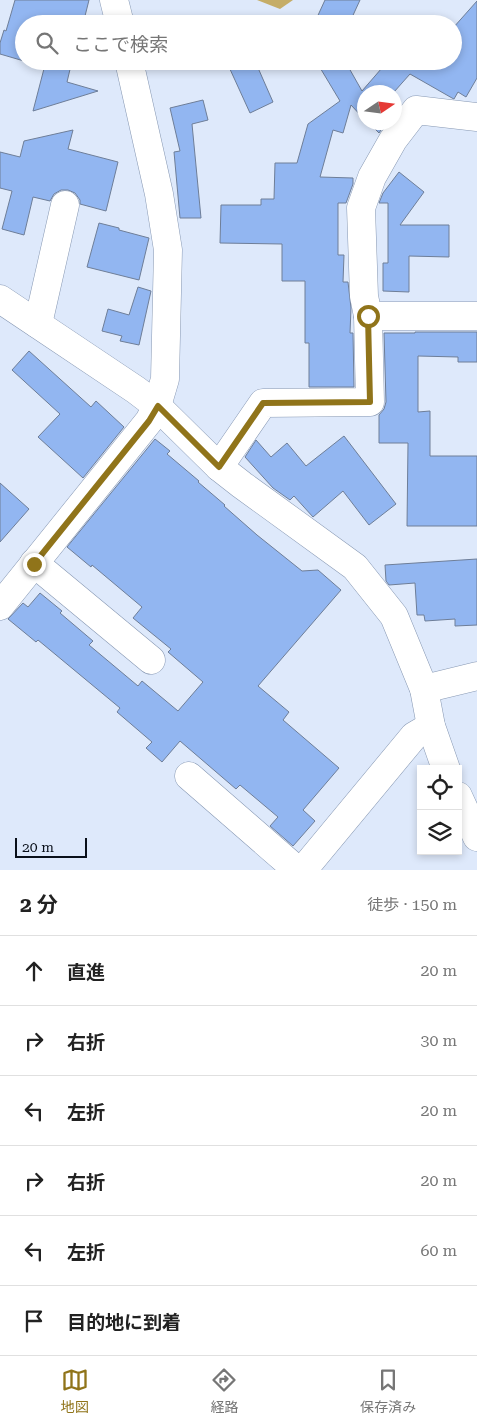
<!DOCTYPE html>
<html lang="ja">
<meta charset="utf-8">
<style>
:root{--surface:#fff;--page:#f2f2f2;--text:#222;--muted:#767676;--line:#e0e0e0;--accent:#90741a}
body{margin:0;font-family:"Roboto Serif","Noto Sans JP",serif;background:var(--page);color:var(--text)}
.controls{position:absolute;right:15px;bottom:15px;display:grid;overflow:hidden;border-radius:0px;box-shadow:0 2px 8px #0003}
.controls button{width:45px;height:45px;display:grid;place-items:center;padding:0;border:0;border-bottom:1px solid var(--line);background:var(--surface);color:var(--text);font:25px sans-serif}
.compass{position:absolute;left:357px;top:85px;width:45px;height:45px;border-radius:50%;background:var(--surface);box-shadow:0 2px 8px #0003;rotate:77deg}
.scale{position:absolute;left:15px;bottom:12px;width:72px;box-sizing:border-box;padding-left:5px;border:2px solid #0a101a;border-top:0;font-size:14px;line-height:18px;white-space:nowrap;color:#0a101a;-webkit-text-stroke:4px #dee9fb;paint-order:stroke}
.stop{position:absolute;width:15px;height:15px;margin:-11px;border:4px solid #90741a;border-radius:50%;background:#fff}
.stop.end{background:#90741a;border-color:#fff;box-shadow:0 1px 5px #0008}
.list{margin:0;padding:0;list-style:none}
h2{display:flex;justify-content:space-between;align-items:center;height:65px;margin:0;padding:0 20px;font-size:21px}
h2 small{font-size:16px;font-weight:400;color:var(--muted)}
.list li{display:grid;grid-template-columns:32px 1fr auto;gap:15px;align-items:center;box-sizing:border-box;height:70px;padding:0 20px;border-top:1px solid var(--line)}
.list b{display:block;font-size:19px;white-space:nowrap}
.list em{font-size:16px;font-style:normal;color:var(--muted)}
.icon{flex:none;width:28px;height:28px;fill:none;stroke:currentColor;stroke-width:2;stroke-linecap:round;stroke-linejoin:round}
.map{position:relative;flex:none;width:477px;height:870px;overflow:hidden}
.search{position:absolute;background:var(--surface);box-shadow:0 2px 8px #0003;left:15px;right:15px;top:15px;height:55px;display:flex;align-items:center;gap:12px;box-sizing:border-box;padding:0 18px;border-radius:28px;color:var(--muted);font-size:19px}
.sheet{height:485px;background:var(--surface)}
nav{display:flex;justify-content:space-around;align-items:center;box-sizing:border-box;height:70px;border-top:1px solid var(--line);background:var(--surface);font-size:14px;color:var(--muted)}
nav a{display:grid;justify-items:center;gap:2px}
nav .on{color:var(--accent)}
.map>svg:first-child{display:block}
</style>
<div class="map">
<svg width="477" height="870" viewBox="0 0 477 870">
<rect width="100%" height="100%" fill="#dee9fb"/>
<!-- forest -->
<polygon fill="#c5ad68" points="257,0 293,0 280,9"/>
<!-- building -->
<g fill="#92b6f1" stroke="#6e7e98">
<polygon points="15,0 89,0 83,24 24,24 24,61 0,54 0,43 4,30 6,31"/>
<polygon points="325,0 360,0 349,24 314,24"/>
<polygon points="477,1 477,78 466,97 458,92 454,99 452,98 410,74 394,92 364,92 364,119 351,105 343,133 333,130 320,177 353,178 353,184 346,203 338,203 338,255 344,255 343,282 348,282 351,308 350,333 353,333 354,387 309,387 309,343 305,343 305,281 282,281 282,244 220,243 221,205 261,205 261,199 274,199 275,163 297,163 308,124 340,101 316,61 345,61 362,91 388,61 453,61 453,28"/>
<polygon points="46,61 72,61 67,82 98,91 33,111"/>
<polygon points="242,61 255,61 273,102 250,113 229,67"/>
<polygon points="203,100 208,120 192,124 201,218 180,218 174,152 180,151 170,108"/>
<polygon points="368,122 381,122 383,127 379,133"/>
<polygon points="73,130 68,149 118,162 106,211 80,204 80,200 75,193 68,190 61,190 54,194 50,201 33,197 24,235 2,229 12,191 0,188 0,152 20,157 24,141"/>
<polygon points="399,172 424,192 400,225 449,225 449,257 409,256 409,292 383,291 383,263 388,263 388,203 379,203 383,193"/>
<polygon points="99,223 119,228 119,230 149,238 139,280 87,267"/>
<polygon points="138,287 151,291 139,345 120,341 122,336 102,331 108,309 129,315"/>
<polygon points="415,332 477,332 477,362 458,362 458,357 418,356 418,412 430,411 430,456 477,456 477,526 407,526 408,443 379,443 379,415 384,409 386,402 384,333 415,333"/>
<polygon points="29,351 91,407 96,401 124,427 83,478 38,437 60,414 12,370"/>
<polygon points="344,436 396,504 369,525 343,491 313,517 294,496 290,500 273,488 245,457 256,440 271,457 287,443 306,466"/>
<polygon points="155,439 170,451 167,454 199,481 198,482 225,505 224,506 257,535 302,571 318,570 341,590 258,686 289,712 283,720 339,768 303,810 315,821 293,846 270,826 278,817 240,785 236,789 180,741 162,762 146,748 152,742 117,712 120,708 38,640 36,642 8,619 23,603 28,607 40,593 62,611 60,613 93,641 89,645 138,686 142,681 178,711 203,682 168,652 171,649 133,618 142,607 92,565 91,567 67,547"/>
<polygon points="0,483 29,509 0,542"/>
<polygon points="477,559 477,625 455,626 455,619 425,621 424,615 417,615 415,583 389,585 386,581 385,565"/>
</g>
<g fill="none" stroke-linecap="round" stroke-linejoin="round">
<defs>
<g id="minor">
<polyline points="114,0 120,24"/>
<polyline points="0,299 136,390 157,406 219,467 242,485 355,567 394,616 424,689 431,726 446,769"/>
<polyline points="368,316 364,296 361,208 372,177 393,140 416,110 477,117"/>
<polyline points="38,324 65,205"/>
<polyline points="219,467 263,403 370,402 368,316 477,316"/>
<polyline points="34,563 151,660"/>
<polyline points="0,606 149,421 157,406 165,379 168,250 159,194 129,61"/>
<polyline points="424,689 477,676"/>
<polyline points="189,776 297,870"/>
<polyline points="458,796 477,837"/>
<polyline points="303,870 414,736 431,726"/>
</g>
</defs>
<!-- minor casing -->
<use href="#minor" stroke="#8798b3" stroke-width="29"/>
<!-- minor -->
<use href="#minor" stroke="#fff" stroke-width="28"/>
</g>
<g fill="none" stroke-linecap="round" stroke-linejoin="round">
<!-- route -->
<polyline stroke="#90741a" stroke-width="6" points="34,564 149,421 158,406 219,467 263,403 370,402 368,316"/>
</g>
</svg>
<div class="controls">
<button><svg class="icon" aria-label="locate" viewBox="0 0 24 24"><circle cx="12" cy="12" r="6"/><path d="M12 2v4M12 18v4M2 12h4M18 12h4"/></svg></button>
<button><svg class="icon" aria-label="layers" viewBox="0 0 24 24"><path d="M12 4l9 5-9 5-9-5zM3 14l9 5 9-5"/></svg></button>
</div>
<svg class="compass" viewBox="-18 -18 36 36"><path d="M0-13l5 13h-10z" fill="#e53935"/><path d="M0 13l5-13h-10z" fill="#767676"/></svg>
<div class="scale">20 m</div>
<div class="stop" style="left:368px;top:316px"></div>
<div class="stop end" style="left:34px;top:564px"></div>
<div class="search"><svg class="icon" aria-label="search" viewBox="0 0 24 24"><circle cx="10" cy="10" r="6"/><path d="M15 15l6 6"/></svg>ここで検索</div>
</div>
<section class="sheet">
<h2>2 分<small>徒歩 · 150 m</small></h2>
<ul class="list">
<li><svg class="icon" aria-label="ahead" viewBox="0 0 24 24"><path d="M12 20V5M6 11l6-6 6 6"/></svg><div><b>直進</b></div><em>20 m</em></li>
<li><svg class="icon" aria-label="right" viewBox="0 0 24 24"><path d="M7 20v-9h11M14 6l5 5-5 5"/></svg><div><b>右折</b></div><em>30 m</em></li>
<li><svg class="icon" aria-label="left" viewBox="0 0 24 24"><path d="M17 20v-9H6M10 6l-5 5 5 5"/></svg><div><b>左折</b></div><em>20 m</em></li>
<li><svg class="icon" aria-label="right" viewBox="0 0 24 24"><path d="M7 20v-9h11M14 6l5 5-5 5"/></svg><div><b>右折</b></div><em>20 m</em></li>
<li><svg class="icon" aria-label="left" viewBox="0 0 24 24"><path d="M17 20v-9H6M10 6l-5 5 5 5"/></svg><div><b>左折</b></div><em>60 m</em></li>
<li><svg class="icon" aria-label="arrive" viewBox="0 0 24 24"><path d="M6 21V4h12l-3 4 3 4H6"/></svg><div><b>目的地に到着</b></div></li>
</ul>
</section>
<nav>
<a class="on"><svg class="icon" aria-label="map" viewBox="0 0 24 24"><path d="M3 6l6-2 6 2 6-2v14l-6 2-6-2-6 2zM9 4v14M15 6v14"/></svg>地図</a>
<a><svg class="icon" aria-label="directions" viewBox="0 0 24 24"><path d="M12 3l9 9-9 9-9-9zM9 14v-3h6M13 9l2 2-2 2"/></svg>経路</a>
<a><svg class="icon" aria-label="saved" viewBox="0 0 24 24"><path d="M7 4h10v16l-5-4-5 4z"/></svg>保存済み</a>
</nav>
